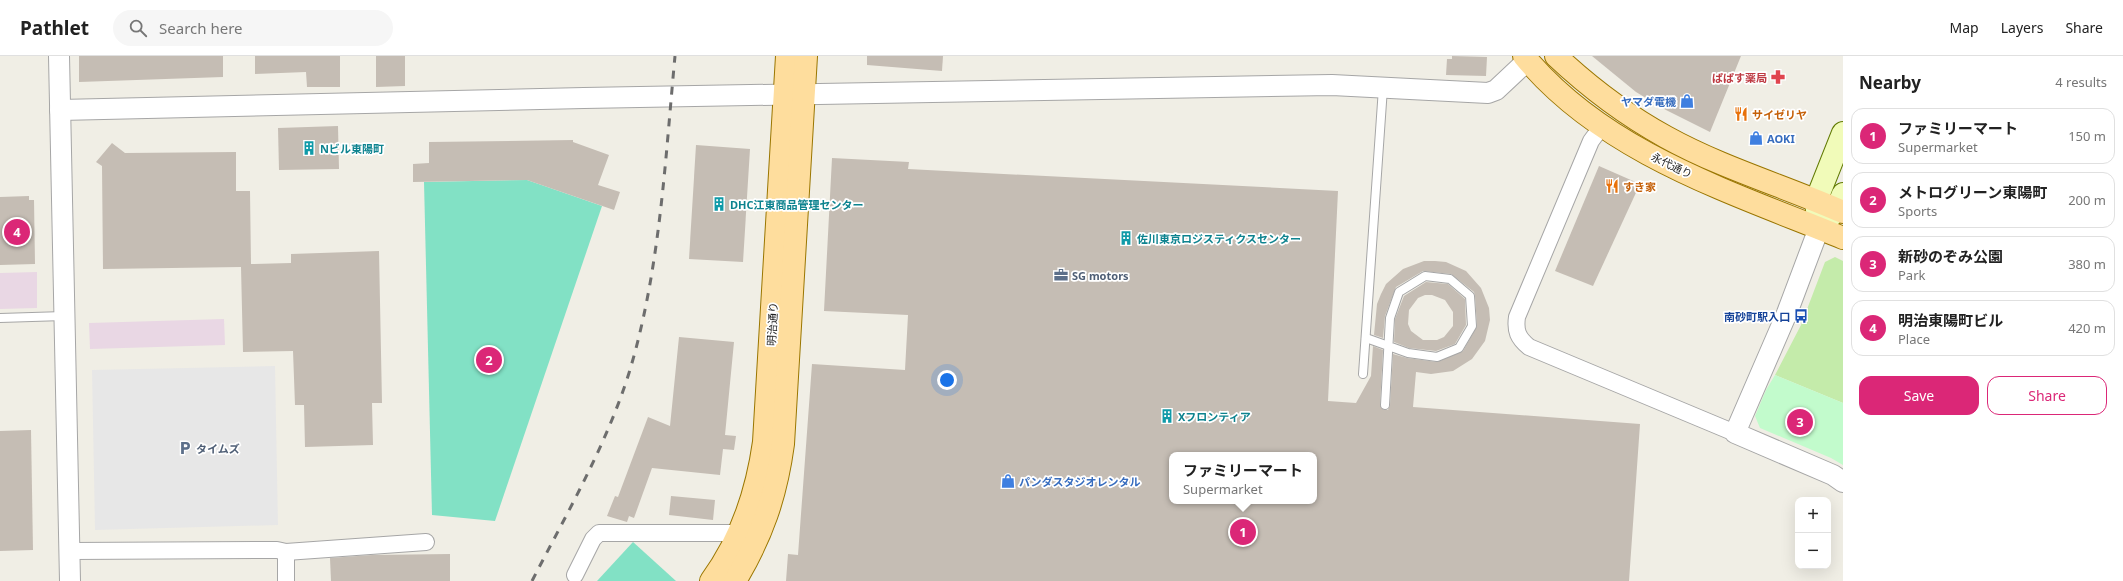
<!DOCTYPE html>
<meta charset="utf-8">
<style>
:root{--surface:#fff;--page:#f6f6f6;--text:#222;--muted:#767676;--line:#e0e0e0;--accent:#db2777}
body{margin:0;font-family:"Noto Sans","Noto Sans JP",sans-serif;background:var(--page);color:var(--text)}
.controls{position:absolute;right:12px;bottom:12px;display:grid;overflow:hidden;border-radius:8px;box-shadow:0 4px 16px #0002}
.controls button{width:36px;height:36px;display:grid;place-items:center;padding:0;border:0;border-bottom:1px solid var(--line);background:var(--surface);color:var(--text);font:20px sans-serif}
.you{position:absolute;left:947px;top:324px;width:14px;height:14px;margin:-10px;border:3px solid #fff;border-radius:50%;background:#1a73e8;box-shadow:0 0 0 6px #1a73e833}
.badge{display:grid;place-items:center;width:26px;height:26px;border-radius:50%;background:var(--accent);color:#fff;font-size:13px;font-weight:700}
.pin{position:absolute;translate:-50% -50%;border:2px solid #fff;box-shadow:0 1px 4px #0006}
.popup{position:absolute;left:1169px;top:396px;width:148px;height:52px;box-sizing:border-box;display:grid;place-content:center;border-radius:8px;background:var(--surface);filter:drop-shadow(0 1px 3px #0005);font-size:13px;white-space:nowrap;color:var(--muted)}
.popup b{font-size:15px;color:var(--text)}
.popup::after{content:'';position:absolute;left:50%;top:100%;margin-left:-8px;border:8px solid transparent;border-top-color:var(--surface)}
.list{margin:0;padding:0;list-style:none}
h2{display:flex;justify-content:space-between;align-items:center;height:52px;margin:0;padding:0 16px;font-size:17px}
h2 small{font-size:13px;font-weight:400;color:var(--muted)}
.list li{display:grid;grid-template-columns:26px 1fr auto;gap:12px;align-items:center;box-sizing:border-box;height:56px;margin:0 8px 8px;padding:0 8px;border:1px solid var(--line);border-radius:12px}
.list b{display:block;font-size:15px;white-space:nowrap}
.list p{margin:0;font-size:13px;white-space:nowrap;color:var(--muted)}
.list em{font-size:13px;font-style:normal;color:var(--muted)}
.actions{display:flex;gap:8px;padding:12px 16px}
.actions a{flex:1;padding:9px 0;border:1px solid var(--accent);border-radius:12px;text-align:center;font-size:14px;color:var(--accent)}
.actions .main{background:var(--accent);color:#fff}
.icon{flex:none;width:22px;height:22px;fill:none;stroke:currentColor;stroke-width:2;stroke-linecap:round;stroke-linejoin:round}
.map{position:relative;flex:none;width:1843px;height:525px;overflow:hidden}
header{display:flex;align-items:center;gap:24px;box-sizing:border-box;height:56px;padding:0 20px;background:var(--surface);border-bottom:1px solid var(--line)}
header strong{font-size:19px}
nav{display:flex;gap:22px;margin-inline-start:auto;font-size:14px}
.search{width:280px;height:36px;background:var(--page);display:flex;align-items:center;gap:10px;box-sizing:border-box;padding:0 14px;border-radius:22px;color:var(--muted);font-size:15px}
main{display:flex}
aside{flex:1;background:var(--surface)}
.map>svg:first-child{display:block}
</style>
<header>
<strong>Pathlet</strong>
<div class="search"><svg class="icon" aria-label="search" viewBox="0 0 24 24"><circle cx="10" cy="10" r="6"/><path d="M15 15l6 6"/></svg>Search here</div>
<nav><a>Map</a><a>Layers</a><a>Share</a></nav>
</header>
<main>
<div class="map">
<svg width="1843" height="525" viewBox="0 0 1843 525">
<rect width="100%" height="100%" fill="#f0eee5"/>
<!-- industrial -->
<g fill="#e9d7e4">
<polygon points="37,216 37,252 0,253 0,217"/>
<polygon points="224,263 225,289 90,293 89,267"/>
</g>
<!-- grass -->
<polygon fill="#c4ebaa" points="1835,201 1843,205 1843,347 1775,319 1801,269 1825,206"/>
<!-- park -->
<polygon fill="#c2fbcc" points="1775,319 1843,347 1843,409 1831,402 1760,372 1755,360 1766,334"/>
<!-- pitch -->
<g fill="#82e1c5">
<polygon points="527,124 602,150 495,465 432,459 424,126"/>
<polygon points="633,486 676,525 597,525"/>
</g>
<!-- parking -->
<polygon fill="#e7e7e7" points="275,310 278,469 95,474 92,314"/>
<!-- building -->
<g fill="#c5bdb4" fill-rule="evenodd">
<polygon points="79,0 223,0 223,21 79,26"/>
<polygon points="255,0 340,0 340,31 307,31 306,16 255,18"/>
<polygon points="376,0 405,0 405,30 376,31"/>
<polygon points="867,0 943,0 942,15 867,9"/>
<polygon points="1452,0 1487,1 1486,20 1446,19 1447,3 1452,3"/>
<polygon points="1592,0 1741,0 1710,76 1666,54 1636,36"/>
<polygon points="338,70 339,113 279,114 278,72"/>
<polygon points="573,84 573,86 609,99 598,129 620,136 614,154 527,124 413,126 413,108 429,107 429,86"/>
<polygon points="112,87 125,97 236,96 236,135 250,135 251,208 291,207 291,198 379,195 382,347 372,347 373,389 305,391 304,349 295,349 293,295 243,296 241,211 103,213 102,110 96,106"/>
<polygon points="696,89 750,93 743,206 689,203"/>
<path d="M832,102l77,4 -1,7 430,22 -10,210 28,2 15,-27 2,-30 10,4 -3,55 4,5h4l2,-5 3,-51 14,4 30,4 26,-11 14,-25 -2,-30 -1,-4 -23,-18 -28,-3 -27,16 -11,29 -2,22 -9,-3 3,-31 4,-10 5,-10 17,-15 21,-8h11l11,1 20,9 15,17 8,20 1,12 -5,21 -13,18 -19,12 -22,3 -15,-2 -3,35 227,17 -11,157h-843l2,-27 10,1 14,-191 93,6 3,-55 -84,-4zM1172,399h142v46h-142z"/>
<polygon points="1599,110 1640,128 1593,230 1555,215"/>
<polygon points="29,140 29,144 34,144 35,208 0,209 0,141"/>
<path d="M1426,226l22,2 17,15 1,26 -11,19 -19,7 -27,-3 -15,-6 1,-23 9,-23zM1425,239h7l13,5 8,12v14l-9,11 -7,3h-14l-12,-9 -3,-7 1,-14 9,-12z"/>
<polygon points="679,281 734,286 725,379 736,380 734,394 723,393 720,419 652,412 634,462 629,460 627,466 607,460 615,440 618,441 648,361 670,370"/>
<polygon points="31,374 33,494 0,495 0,375"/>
<polygon points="671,440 715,444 713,464 669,459"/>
<polygon points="450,498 450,525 331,525 330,502 372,499"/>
</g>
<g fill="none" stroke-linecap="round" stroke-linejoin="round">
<defs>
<g id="service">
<polyline points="0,262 64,260"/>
<polyline points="1366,282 1408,297 1437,301 1459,292 1472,270 1470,240 1450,223 1425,220 1399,236 1390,262 1385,349"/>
<polyline points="1363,318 1383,32"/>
</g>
<g id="minor">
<path d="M1602,70l-11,15 -74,176c-2,14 1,21 12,30l206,86"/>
<polyline points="70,495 277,494 286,496 426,486"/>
<polyline points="575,519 593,483 599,477 739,477"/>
<polyline points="286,525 286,496"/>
</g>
<g id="tertiary">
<polyline points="59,0 70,525"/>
<polyline points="60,54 584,42 1332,29 1488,37 1496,34 1528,4"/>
<polyline points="1819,172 1787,257 1735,377 1833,419 1843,426"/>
</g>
<g id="secondary">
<polyline points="1824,167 1837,153 1843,138"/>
<polyline points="1819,172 1816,145 1843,77"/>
</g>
<g id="primary">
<path d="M1524,0c80,97 207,136 319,182"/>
<path d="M1556,0c34,32 70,59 110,81 56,31 118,49 177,75"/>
<path d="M711,525c30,-41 46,-89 53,-139l23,-386"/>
<path d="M735,525c27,-45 41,-85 48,-137l23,-388"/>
</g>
</defs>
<!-- service casing -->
<use href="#service" stroke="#a6a6a6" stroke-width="10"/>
<!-- minor casing -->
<use href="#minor" stroke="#a6a6a6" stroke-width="18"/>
<!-- tertiary casing -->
<use href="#tertiary" stroke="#a6a6a6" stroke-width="22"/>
<!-- secondary casing -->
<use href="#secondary" stroke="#617a03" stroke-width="24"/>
<!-- primary casing -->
<use href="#primary" stroke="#9a7600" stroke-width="24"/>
<!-- service -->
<use href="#service" stroke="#fff" stroke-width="8"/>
<!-- minor -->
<use href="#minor" stroke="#fff" stroke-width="16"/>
<!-- tertiary -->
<use href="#tertiary" stroke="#fff" stroke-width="20"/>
<!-- secondary -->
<use href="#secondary" stroke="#f1fbb9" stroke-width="22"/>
<!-- primary -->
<use href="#primary" stroke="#fedd9d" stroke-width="22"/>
<!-- rail -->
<path stroke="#6d6d6d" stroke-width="3" stroke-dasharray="8 8" stroke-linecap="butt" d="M532,525c35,-68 74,-135 97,-208 31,-102 36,-211 46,-317"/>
</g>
<!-- icons -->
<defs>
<symbol id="pharmacy-bare" viewBox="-9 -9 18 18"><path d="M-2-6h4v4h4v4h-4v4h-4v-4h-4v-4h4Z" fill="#e0444e" stroke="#fff" stroke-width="2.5" paint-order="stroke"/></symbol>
<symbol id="shop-bare" viewBox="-9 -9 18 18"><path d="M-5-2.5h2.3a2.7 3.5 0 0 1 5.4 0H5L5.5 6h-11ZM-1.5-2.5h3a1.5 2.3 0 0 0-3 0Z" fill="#3f7fe0" stroke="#fff" stroke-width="2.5" paint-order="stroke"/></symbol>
<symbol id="restaurant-bare" viewBox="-9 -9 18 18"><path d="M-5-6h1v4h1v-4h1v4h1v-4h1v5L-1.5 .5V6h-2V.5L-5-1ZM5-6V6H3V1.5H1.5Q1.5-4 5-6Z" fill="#e8710a" stroke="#fff" stroke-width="2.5" paint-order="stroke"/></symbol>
<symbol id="building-bare" viewBox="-9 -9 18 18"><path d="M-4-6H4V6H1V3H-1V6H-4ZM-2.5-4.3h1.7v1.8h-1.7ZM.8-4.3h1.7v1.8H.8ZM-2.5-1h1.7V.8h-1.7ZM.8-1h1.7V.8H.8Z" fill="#0f9aa8" stroke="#fff" stroke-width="2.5" paint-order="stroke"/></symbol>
<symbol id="office-bare" viewBox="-9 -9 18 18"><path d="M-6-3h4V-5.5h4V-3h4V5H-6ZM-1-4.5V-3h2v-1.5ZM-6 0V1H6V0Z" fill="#5c6f8a" stroke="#fff" stroke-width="2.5" paint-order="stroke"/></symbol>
<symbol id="bus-bare" viewBox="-9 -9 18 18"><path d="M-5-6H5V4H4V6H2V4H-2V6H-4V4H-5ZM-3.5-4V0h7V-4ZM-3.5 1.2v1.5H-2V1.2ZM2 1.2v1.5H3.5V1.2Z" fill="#1a4fb4" stroke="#fff" stroke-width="2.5" paint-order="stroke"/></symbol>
<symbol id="parking-bare" viewBox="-9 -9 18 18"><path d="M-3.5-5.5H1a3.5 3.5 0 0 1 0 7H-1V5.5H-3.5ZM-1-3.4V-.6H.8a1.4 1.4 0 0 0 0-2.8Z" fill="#5c6f8a" stroke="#fff" stroke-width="2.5" paint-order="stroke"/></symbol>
</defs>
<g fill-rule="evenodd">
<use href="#pharmacy-bare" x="1768" y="11" width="20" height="20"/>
<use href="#shop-bare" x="1677" y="35" width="20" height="20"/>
<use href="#restaurant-bare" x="1731" y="48" width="20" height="20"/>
<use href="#shop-bare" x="1746" y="72" width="20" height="20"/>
<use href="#building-bare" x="299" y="82" width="20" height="20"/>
<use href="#restaurant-bare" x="1602" y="120" width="20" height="20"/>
<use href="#building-bare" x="709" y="138" width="20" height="20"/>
<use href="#building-bare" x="1116" y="172" width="20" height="20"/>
<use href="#office-bare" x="1051" y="209" width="20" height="20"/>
<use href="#bus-bare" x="1791" y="250" width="20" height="20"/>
<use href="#building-bare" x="1157" y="350" width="20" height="20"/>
<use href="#parking-bare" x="175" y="382" width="20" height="20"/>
<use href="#shop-bare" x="998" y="415" width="20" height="20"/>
</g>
<g text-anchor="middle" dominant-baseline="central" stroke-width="3.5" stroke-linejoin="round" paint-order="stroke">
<!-- health labels -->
<g font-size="11" font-weight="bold" fill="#be3a42" stroke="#fff" text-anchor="end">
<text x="1767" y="21">ぱぱす薬局</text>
</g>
<!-- shop labels -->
<g font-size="11" font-weight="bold" fill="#366cbe" stroke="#fff" text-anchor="start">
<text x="1676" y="45" text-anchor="end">ヤマダ電機</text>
<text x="1767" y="82">AOKI</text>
<text x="1019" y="425">パンダスタジオレンタル</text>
</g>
<!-- food labels -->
<g font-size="11" font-weight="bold" fill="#c56008" stroke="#fff" text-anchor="start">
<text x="1752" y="58">サイゼリヤ</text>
<text x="1623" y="130">すき家</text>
</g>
<!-- culture labels -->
<g font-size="11" font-weight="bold" fill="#0d838f" stroke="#fff" text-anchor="start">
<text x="320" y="92">Nビル東陽町</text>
<text x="730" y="148">DHC江東商品管理センター</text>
<text x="1137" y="182">佐川東京ロジスティクスセンター</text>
<text x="1178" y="360">Xフロンティア</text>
</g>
<!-- street labels -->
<g font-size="11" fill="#1f1f1f" stroke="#fff">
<text transform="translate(1672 109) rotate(26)">永代通り</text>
<text transform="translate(772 268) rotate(-87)">明治通り</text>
</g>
<!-- service labels -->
<g font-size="11" font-weight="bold" fill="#4e5e75" stroke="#fff" text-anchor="start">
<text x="1072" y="219">SG motors</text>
<text x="196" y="392">タイムズ</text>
</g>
<!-- transit labels -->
<g font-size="11" font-weight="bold" fill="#164399" stroke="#fff" text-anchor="end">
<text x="1790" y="260">南砂町駅入口</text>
</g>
</g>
</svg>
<div class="controls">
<button>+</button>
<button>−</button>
</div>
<div class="you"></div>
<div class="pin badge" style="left:1243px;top:476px">1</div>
<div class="popup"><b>ファミリーマート</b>Supermarket</div>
<div class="pin badge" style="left:489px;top:304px">2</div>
<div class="pin badge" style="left:1800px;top:366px">3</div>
<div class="pin badge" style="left:17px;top:176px">4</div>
</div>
<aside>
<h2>Nearby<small>4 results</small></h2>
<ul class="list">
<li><span class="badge">1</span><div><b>ファミリーマート</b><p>Supermarket</p></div><em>150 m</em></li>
<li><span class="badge">2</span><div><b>メトログリーン東陽町</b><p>Sports</p></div><em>200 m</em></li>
<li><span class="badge">3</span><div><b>新砂のぞみ公園</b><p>Park</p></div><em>380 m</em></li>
<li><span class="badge">4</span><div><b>明治東陽町ビル</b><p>Place</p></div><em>420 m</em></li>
</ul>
<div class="actions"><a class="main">Save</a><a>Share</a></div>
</aside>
</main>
